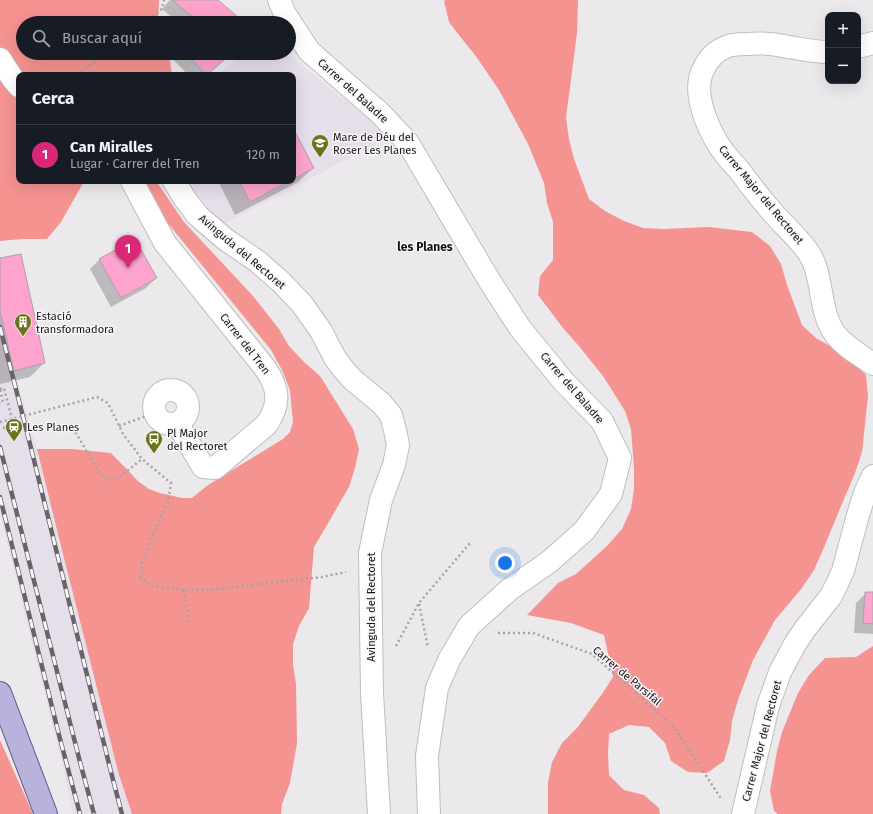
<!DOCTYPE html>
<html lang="es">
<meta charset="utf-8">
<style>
:root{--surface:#171b24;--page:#242831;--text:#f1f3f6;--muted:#9ea1a6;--line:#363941;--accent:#db2777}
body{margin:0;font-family:"Fira Sans",sans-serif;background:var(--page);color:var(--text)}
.controls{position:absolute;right:12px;top:12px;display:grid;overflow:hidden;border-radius:8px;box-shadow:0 4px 16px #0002}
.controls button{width:36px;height:36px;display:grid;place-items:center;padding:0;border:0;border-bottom:1px solid var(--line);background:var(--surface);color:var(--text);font:20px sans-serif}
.you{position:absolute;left:505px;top:563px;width:14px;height:14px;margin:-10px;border:3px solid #fff;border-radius:50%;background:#1a73e8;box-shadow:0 0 0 6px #1a73e833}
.badge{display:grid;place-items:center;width:26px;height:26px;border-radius:50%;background:var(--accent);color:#fff;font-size:13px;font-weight:700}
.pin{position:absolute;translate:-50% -33px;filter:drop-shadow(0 1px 2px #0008)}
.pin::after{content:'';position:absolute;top:21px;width:14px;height:12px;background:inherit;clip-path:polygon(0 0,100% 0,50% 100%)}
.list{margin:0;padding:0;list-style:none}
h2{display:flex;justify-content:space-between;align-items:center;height:52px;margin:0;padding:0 16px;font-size:17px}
h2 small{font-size:13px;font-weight:400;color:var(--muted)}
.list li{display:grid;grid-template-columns:26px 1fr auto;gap:12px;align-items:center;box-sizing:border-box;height:60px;padding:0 16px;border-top:1px solid var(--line)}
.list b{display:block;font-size:15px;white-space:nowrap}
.list p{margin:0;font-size:13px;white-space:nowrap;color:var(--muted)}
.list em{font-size:13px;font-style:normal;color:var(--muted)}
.icon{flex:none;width:22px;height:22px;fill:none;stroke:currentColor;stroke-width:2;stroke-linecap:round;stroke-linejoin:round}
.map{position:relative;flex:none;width:873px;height:814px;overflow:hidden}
.search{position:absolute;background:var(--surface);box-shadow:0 4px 16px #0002;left:16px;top:16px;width:280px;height:44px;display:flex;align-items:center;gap:10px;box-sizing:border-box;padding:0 14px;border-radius:22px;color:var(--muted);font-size:15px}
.panel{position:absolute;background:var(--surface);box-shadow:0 4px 16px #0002;left:16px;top:72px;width:280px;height:112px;border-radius:8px}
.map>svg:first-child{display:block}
</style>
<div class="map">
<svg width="873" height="814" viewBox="0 0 873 814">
<rect width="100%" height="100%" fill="#ebe9ec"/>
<!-- built -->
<g fill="#e6dee8">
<polygon points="244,53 287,53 338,95 375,122 390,136 224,224 207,211 191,191 186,181 293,181 293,75 218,75"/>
<polygon points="0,311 14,371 37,449 64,558 119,775 132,814 73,814 66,779 0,515"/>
</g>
<!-- forest -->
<g fill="#f59391">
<polygon points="0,0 159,0 158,23 23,23 23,53 167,53 170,61 172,75 19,75 19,181 83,181 82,185 61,222 47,239 22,239 0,241"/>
<polygon points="446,0 578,0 577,33 566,118 569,139 574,159 589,199 605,211 624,221 643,228 664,229 709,227 752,232 770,246 781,264 787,285 802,325 817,339 834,348 851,360 866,375 868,396 862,452 855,473 839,511 822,552 814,570 802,588 775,620 753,660 738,700 732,721 730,740 724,761 707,773 688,772 671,761 665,743 649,727 629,725 609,734 608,753 609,775 624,790 644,795 659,808 660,814 548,814 548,782 552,762 562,743 577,728 602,694 613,677 604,635 571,623 527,615 558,583 576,574 608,545 622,529 631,509 634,489 634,469 631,429 625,411 603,376 578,345 563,328 538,295 540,276 553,260 553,222 547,203 544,183 528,144 499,90 475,55 462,39 449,22 444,1"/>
<polygon points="136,181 156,181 184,222 253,296 279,329 289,346 304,362 320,376 353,429 359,449 355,468 349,487 327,525 314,547 309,608 299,626 293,644 293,665 296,684 297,743 290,783 282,804 281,814 132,814 119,775 64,558 37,449 72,449 111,453 139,482 149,489 160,493 182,498 192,498 208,485 283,439 290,432 293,422 290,390 282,370 271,350 162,216"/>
<polygon points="873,646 873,814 778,814 774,811 770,791 777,751 782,732 798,693 809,675 825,658 856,657"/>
<polygon points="0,740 33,814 0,814"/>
</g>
<!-- shadow -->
<g fill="#0003">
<polygon points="170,0 216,0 243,23 179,23 162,9"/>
<polygon points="177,53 224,53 206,75 188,75 172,58"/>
<polygon points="293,130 313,168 298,182 235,215 218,181 293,181"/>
<polygon points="0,259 44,363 30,377 0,384"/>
<polygon points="100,259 156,278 146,288 111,307 90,269"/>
<polygon points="866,593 873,593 873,634 854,633 856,603"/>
</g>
<!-- building -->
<g fill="#fda3cd" stroke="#a8a4a6">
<polygon points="172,0 218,0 245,23 200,23"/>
<polygon points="186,53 218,53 224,60 207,75 206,75"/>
<polygon points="293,128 314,168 293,179"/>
<polygon points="239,181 289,181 250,202"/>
<polygon points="135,239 157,278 121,298 99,259"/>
<polygon points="21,254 45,363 14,371 0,311 0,258"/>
<polygon points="865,592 873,592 873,624 863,623"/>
</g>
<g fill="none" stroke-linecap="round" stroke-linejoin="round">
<defs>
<g id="minor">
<polyline points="279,0 285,14 309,51 381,114 408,143 489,280 520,328 564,382 602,421 620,458 611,494 584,531 549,562 510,589 469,626 449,660 437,688 427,756 429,814"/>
<polyline points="858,47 873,43"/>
<path d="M828,52c-16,0 -30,-4 -45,-6 -12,-3 -24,-3 -36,-2 -7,0 -15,0 -21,3 -11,4 -18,12 -23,23 -11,22 4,57 17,77 5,8 13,16 19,23 11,15 22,29 34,43 11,12 23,23 33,36 19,24 11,60 29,85 10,13 25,21 38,30"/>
<polyline points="0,59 13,79 19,86"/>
<path d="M132,181l33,62 100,125c14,20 16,36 1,57l-51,43 -12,-1 -26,-44"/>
<polyline points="174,181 185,199 198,216 225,239 257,261 281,282 302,304 321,331 335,358 344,370 353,380 381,403 391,415 395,430 398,445 394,465 381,500 370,553 372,693 379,814"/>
<circle cx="171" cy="407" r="17"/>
<polyline points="743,814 768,706 780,672 795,644 805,629 831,596 837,584 843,571 858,515 865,493 873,476"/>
</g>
<polyline id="major" points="0,693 46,814"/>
</defs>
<!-- minor casing -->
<use href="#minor" stroke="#bfbdc0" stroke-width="24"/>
<!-- major casing -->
<use href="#major" stroke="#605a87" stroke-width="24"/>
<!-- path -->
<g stroke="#a4a3a5" stroke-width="2.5" stroke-dasharray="2 3" stroke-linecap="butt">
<polyline points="145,23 162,9 164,0"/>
<polyline points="77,75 106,53"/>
<polyline points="0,389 4,388 12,419"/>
<polyline points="0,390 3,402 0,403"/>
<polyline points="97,397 108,403 123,434 142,459 171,483 168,502 155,531 142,563 141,578 152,586 184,590 209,590 322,577 346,572"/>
<polyline points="119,426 154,413"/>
<polyline points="3,428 10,427 9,420"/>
<polyline points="73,428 100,474 109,480 121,476 142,459"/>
<polyline points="184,590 189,623"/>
<polyline points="419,604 428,648"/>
<polyline points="498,633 533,633 592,654 674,727 722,800"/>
<polyline points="396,646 419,603 470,543"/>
</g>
<!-- minor -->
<use href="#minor" stroke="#fff" stroke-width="22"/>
<!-- major -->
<use href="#major" stroke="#b8b2dc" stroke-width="22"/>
<defs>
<g id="rail">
<polyline points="0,327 29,440 111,772 122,814"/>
<polyline points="0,447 80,762 94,814"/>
<polyline points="0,497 59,735 80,814"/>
</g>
</defs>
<!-- rail casing -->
<use href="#rail" stroke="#666466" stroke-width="4.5"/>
<!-- rail -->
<use href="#rail" stroke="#f9f6f9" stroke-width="3" stroke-dasharray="9" stroke-linecap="butt"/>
<!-- path-bridge -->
<polyline stroke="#a4a3a5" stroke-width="2.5" stroke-dasharray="2 3" stroke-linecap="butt" points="0,422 97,397"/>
</g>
<!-- icons -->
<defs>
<symbol id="school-pin" viewBox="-11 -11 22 30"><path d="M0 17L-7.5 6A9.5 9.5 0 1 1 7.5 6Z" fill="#6a721a" stroke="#f9f6f9"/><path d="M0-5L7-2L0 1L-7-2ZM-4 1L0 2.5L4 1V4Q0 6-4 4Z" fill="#fff"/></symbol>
<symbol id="building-pin" viewBox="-11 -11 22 30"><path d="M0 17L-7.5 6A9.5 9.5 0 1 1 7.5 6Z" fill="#6a721a" stroke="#f9f6f9"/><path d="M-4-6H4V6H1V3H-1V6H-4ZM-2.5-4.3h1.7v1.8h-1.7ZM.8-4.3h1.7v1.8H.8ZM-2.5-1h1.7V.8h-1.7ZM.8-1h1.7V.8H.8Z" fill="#fff"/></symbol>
<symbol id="station-pin" viewBox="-11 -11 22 30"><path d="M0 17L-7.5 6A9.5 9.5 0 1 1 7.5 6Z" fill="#6a721a" stroke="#f9f6f9"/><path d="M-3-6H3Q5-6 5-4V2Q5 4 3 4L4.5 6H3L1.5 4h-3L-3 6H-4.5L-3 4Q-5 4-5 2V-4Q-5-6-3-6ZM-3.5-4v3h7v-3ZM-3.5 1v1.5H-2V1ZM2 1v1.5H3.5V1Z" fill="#fff"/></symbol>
<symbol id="bus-pin" viewBox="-11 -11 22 30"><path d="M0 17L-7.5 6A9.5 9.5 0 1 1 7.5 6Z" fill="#6a721a" stroke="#f9f6f9"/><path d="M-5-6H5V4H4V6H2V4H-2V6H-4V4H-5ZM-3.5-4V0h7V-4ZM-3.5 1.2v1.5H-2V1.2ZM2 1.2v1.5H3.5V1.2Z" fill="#fff"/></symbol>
</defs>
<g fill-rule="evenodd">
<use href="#school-pin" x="310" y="133" width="20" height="27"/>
<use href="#building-pin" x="13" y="312" width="20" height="27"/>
<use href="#station-pin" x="4" y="417" width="20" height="27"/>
<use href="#bus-pin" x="144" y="429" width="20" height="27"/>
</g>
<g text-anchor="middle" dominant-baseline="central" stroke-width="3" stroke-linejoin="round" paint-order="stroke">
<!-- street labels -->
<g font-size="11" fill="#151415" stroke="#f9f6f9">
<text transform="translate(353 91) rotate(42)">Carrer del Baladre</text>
<text transform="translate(761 195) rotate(50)">Carrer Major del Rectoret</text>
<text transform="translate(242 252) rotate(40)">Avinguda del Rectoret</text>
<text transform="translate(245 344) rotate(52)">Carrer del Tren</text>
<text transform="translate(572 388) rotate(49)">Carrer del Baladre</text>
<text transform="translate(371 607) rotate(-90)">Avinguda del Rectoret</text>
<text transform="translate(627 676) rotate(40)">Carrer de Parsifal</text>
<text transform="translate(762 741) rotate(-75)">Carrer Major del Rectoret</text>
</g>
<!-- poi labels -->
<g font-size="11" fill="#151415" stroke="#f9f6f9" text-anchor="start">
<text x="333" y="137">Mare de Déu del<tspan x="333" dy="13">Roser Les Planes</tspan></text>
<text x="36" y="316">Estació<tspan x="36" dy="13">transformadora</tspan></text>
<text x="27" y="427">Les Planes</text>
<text x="167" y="433">Pl Major<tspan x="167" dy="13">del Rectoret</tspan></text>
</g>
<!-- neighbourhood labels -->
<g font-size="12" font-weight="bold" fill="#151415" stroke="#f9f6f9">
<text x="425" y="247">les Planes</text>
</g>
</g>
</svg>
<div class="controls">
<button>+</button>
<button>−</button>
</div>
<div class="you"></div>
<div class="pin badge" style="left:128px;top:268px">1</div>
<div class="search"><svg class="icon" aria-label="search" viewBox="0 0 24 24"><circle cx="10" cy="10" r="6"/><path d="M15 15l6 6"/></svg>Buscar aquí</div>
<section class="panel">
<h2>Cerca<small></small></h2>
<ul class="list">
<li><span class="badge">1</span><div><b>Can Miralles</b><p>Lugar · Carrer del Tren</p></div><em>120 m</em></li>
</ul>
</section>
</div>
